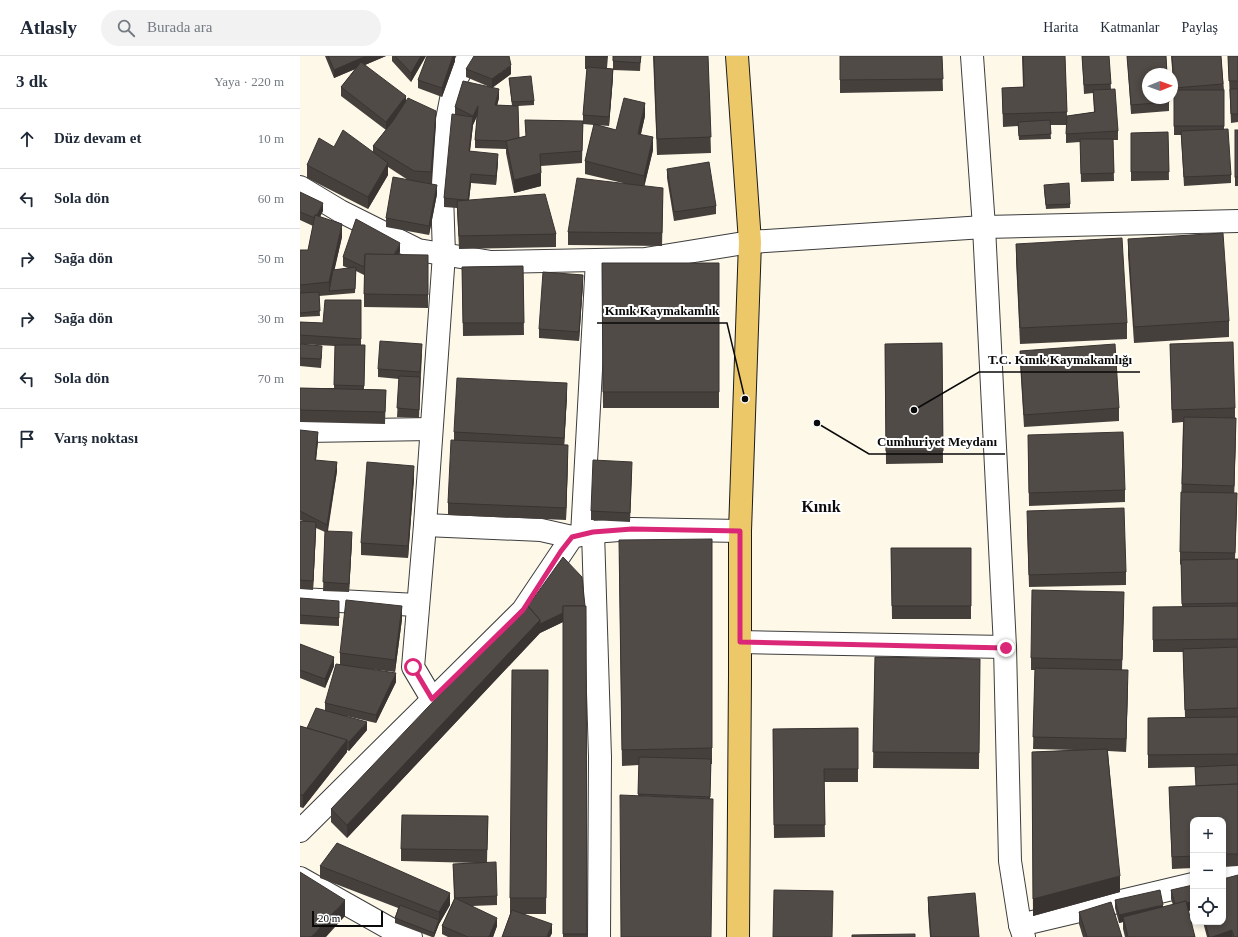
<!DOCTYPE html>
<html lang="tr">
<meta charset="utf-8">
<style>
:root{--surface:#fff;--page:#f2f2f3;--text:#1f2937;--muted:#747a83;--line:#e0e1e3}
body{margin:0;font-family:Georgia,serif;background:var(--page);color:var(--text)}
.controls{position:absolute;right:12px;bottom:12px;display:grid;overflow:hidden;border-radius:8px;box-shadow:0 2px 6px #0003}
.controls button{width:36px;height:36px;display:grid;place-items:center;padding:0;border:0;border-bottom:1px solid var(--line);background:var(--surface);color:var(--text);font:20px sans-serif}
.compass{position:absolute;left:842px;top:12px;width:36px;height:36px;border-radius:50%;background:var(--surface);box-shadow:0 2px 6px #0003;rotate:89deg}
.scale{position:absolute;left:12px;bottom:10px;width:71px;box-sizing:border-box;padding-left:4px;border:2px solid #0a0a0a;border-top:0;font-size:11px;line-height:14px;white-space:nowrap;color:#0a0a0a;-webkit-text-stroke:3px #fff;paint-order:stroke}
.stop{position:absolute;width:12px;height:12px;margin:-9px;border:3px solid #db2777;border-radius:50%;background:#fff}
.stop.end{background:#db2777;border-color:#fff;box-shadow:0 1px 4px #0008}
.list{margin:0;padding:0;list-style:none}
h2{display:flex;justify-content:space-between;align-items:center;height:52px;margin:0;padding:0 16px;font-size:17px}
h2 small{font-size:13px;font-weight:400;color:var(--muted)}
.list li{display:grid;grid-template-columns:26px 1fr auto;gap:12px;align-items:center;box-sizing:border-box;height:60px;padding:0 16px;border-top:1px solid var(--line)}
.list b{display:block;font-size:15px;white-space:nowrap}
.list em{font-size:13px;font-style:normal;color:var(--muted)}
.icon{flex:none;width:22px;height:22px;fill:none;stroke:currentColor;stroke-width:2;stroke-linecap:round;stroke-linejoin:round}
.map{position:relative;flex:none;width:938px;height:881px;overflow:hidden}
header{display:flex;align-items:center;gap:24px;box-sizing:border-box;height:56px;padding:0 20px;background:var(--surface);border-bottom:1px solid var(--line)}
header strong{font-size:19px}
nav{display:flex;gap:22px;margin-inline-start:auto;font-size:14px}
.search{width:280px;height:36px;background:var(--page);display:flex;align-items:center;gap:10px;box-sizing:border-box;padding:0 14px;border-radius:22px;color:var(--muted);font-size:15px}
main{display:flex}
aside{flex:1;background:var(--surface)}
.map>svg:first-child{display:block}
</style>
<header>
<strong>Atlasly</strong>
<div class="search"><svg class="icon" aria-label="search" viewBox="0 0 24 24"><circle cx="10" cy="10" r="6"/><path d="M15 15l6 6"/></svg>Burada ara</div>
<nav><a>Harita</a><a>Katmanlar</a><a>Paylaş</a></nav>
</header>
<main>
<aside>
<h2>3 dk<small>Yaya · 220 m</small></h2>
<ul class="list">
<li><svg class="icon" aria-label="ahead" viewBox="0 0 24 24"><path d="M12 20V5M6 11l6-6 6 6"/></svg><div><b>Düz devam et</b></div><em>10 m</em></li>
<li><svg class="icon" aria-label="left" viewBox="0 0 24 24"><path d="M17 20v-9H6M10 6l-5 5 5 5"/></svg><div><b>Sola dön</b></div><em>60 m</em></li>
<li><svg class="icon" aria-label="right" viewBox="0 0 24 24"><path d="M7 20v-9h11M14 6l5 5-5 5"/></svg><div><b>Sağa dön</b></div><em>50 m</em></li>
<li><svg class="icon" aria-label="right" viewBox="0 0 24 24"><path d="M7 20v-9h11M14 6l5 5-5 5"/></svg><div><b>Sağa dön</b></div><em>30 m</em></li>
<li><svg class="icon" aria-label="left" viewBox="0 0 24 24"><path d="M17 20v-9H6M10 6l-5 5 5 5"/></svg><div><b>Sola dön</b></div><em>70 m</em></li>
<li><svg class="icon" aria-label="arrive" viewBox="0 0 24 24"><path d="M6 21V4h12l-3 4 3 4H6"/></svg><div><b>Varış noktası</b></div></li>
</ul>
</aside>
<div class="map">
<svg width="938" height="881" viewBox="0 0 938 881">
<rect width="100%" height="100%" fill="#fdf8e8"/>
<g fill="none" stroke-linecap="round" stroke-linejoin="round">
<defs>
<g id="minor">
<polyline points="672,0 684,171 705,591 710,805 720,869 724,881"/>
<polyline points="0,131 40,155 118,194 191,206 345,203 450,186 684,171 938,165"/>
<polyline points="6,375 131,373"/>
<polyline points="125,469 241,474 272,481"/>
<polyline points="293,476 300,701 299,881"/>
<polyline points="282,479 297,204"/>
<polyline points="0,543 117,549"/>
<polyline points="440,586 705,591"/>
<polyline points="132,643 113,611 125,469 144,198 141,109 145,74 152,38 157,22 169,0"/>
<polyline points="0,775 223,554 272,481 293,476 332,473 440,475"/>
<polyline points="923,821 938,818"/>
<polyline points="0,822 96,876 111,881"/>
<polyline points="720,869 893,828"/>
</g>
<polyline id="major" points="437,0 450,186 440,475 440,620 438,881"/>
</defs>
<!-- minor casing -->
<use href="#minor" stroke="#3d3d3d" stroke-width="24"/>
<!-- major casing -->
<use href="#major" stroke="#1b1b1b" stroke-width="24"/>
<!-- minor -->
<use href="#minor" stroke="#fff" stroke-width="22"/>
<!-- major -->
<use href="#major" stroke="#ecc869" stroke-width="22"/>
</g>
<!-- wall -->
<g fill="#46403d">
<polygon points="25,0 86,0 65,9 106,46 136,67 132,128 137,138 129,179 86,171 86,162 108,124 88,111 88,119 68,153 7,122 7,109 34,91 73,96 73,90 86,74 41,40 41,31 55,13 34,22"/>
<polygon points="92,0 126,0 111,26 92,5"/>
<polygon points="155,0 155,5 142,41 118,32 118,24"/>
<polygon points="285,0 308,0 307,12 313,13 313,0 341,0 340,15 313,14 313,21 309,70 296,69 316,74 345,60 341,78 353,94 344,130 363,144 362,190 268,189 268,176 327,128 285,118 285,105 294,69 283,68 283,59 287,13 285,13"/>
<polygon points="353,0 408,0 411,97 357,99"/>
<polygon points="540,0 642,0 643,35 540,37"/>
<polygon points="722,0 765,0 767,60 794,56 793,37 784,38 782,0 809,0 811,33 818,75 818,84 813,84 814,125 781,126 780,86 766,87 766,69 750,69 751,83 719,84 718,70 703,71 702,32 723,31"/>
<polygon points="827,0 866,0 869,46 869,55 831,58"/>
<polygon points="871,0 921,0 924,34 924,73 931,119 931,127 884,130 881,79 874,79 874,36"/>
<polygon points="928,0 938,0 938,66 931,67"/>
<polygon points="166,13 211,18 192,32 166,21"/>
<polygon points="209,22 234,45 234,49 218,50 219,82 226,80 225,64 283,65 282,107 241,110 241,130 214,137 206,97 206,93 175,92 175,84 177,60 173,69 170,95 198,106 196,129 171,127 169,144 256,178 256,191 159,193 157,152 144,151 144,142 155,59 155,51 199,42 197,49 212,50"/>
<rect x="935" y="74" width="3" height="56"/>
<polygon points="868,76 869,124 831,125 831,77"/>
<polygon points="367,113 416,150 416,158 374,165 367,122"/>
<polygon points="744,133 770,148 770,152 746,153"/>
<polygon points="0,136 23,155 20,160 42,181 34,214 48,212 43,210 43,201 100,196 98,199 128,199 128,252 64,251 64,219 56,215 55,237 19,240 20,260 0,261 0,194 8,194 13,170 0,164"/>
<polygon points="828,183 929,265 929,281 834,287 828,199"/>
<polygon points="716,188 827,267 827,283 720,288 716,204"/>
<polygon points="302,207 419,207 419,352 303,352"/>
<polygon points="223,210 224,279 163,280 162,211"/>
<polygon points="283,227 279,285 239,282 239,273"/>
<polygon points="61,244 61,289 65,289 64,333 86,334 85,368 0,366 0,332 34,332 35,290 0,288 0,266 23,267"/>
<polygon points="642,287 643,407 586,408 585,288"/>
<polygon points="0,288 22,298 21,312 0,310"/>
<polygon points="870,288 935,352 935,362 936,375 934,437 937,450 935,503 938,503 938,810 923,811 923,764 893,764 893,812 872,813 869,731 896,730 895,711 848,712 848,662 885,661 883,596 853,596 853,551 882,551 881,509 880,508 880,496 883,366 872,367"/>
<polygon points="720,295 819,352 819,365 724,371 720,307"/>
<polygon points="122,297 119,362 97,361 99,323 78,321 78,313"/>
<polygon points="267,339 264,388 268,401 266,464 148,459 148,447 154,384 154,376"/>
<polygon points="0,374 18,385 16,404 37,415 28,475 52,484 49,536 23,535 25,476 16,472 13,534 0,533 0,465 3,465 0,464"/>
<polygon points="728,379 825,434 825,446 729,450"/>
<polygon points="332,414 330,466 291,464 291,455"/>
<polygon points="114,422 108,502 61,499 61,487"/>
<polygon points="727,467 826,516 826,529 729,531"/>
<polygon points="412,483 412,708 411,708 410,743 338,740 339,709 322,710 319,500"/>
<polygon points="591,492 671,492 671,563 592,563"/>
<polygon points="0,542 39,553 39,570 0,568"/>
<polygon points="824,549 822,614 828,627 826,696 808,695 820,836 733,860 732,696 774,694 733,693 735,614 731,614 731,602"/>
<polygon points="228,550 286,550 287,881 263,881 263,566 240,577 47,782 31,766 31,753"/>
<polygon points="102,563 95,616 60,612 96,626 76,667 46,660 67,674 49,695 47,694 47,696 3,752 0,751 0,670 7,672 25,655 25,647 40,609 40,597"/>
<polygon points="0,588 34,610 25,632 0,622"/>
<polygon points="575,601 680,603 679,713 573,712"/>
<polygon points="248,614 246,858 224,858 252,877 250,881 202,881 210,858 210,842"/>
<polygon points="558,672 558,726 524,726 525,781 474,782 473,673"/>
<polygon points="188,760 187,806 197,840 197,849 172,850 197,870 193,881 148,881 142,878 142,870 154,843 153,808 176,807 101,805 101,793"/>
<polygon points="20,810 150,849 139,868 134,881 132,881 95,867 95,862 98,852 20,822"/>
<polygon points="871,834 888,855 895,881 825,881 823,873 823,866 819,867 815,852 815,844 863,851 873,849 871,843"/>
<polygon points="628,841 679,881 630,881 628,854"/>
<polygon points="779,856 822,881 783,881 779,868"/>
<polygon points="903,866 923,866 938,881 907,881"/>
</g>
<!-- shaded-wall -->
<g fill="#393432">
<polygon points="66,0 86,0 34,22 34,14"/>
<polygon points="121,0 126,0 111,26 111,17"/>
<polygon points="153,0 155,0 155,5 142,41 142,32"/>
<polygon points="211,9 211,18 192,32 192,23"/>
<polygon points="313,13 313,21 309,70 309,61"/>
<polygon points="199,33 199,42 195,58 195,49"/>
<polygon points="106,40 106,49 86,75 86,66"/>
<polygon points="345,47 345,60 338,90 338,78"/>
<polygon points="178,50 178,58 173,69 169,103 169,95 173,60"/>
<polygon points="136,55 136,67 131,129 131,116"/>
<polygon points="353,81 353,94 344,132 344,120"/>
<polygon points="198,98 198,106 196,129 196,120"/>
<polygon points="88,107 88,119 68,153 68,141"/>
<polygon points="241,117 241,130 214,137 214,124"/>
<polygon points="171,118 171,127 168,153 168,145"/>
<polygon points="137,129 137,138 129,179 129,170"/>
<polygon points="23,147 23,155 15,171 15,163"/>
<polygon points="42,168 42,181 30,234 29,235 29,226"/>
<polygon points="100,187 100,196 92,211 92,203"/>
<polygon points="283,219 283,227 279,285 279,276"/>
<polygon points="267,327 267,339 264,394 264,382"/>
<polygon points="936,362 936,375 934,443 934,430"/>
<polygon points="18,376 18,385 15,413 15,404"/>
<polygon points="268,389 268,401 266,464 266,452"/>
<polygon points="37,406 37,415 27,477 27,469"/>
<polygon points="114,410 114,422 108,502 108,490"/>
<polygon points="16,466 16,475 13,534 13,525"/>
<polygon points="52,476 52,484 49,536 49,528"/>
<polygon points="102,550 102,563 95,616 95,604"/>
<polygon points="263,557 263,566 240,577 47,782 47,769 240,564"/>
<polygon points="34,601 34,610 25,632 25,623"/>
<polygon points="828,614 828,627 826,696 826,683"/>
<polygon points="96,617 96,626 76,667 76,659"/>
<polygon points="67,666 67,674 49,695 49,686"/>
<polygon points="47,684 47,696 3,752 3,739"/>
<polygon points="820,820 820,836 733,860 733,843"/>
<polygon points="150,837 150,849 139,868 134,881 134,877 139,864 139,856"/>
<polygon points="45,844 45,860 26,881 11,881"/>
<polygon points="893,845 893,854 875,858 875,850"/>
<polygon points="863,849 863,858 823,861 823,866 819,867 819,859"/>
<polygon points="197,862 197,870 193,881 189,881"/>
<polygon points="252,868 252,877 250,881 247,881"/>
<polygon points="932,874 932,881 912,881"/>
</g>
<!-- building -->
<g fill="#514b47" stroke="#393432">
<polygon points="28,0 66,0 34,14"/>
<polygon points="95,0 121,0 111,17"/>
<polygon points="127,0 153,0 142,32 118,24"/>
<polygon points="174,0 209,0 211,9 192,23 166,13"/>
<polygon points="285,0 307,0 307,1"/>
<polygon points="313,0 341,0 340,7 313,5"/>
<polygon points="354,0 408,0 411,81 357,83"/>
<polygon points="540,0 642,0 643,23 540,24"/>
<polygon points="723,0 765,0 767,56 703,58 702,32 724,31"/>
<polygon points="782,0 809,0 811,28 784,29"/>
<polygon points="827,0 866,0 867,18 848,18 848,42 869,42 869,46 831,49"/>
<polygon points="872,0 921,0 923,28 874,32"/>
<polygon points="928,0 938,0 938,25 929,25"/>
<polygon points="61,6 106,40 86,66 41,31"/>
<polygon points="287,11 313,13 309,61 283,59"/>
<polygon points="231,20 234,45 212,46 209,22"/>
<polygon points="163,25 199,33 195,49 218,50 219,82 206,85 175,84 178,50 173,60 155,51"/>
<polygon points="815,33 818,75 766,78 767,60 795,56 793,34"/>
<polygon points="930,33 938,33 938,58 931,58"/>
<rect x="874" y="34" width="50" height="36"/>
<polygon points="108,42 136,55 131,116 114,115 73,90 93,65"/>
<polygon points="324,42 345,47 338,78 353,81 344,120 285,105 294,68 316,74"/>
<polygon points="152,58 173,61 169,95 198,98 196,120 171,118 168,144 165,144 144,142"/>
<polygon points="225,64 283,65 282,95 240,98 241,117 214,124 206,85 226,80"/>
<polygon points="750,64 751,78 719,80 718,66"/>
<polygon points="928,73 931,119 884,121 881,75"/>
<polygon points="43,74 88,107 68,141 7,109 19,82 34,91"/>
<rect x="935" y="74" width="3" height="47"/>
<polygon points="868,76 869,116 831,116 831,77"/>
<polygon points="780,83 813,83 814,117 781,118"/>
<polygon points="409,106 416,150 374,156 367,113"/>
<polygon points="93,121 137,129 129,170 86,162"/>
<polygon points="277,122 363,132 362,177 268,176"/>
<polygon points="769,127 770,148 746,149 744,129"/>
<polygon points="0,136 23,147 17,159 15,159 15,162 0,156"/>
<polygon points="245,138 256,178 159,180 157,145"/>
<polygon points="15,159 42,168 29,226 0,229 0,194 8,194"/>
<polygon points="56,163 100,187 94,199 65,198 64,211 43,201"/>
<polygon points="923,177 929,265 834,271 828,183"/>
<polygon points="822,182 827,267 720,272 716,188"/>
<polygon points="65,198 128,199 128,239 64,238"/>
<polygon points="302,207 419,207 419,336 303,336"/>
<polygon points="223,210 224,267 163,267 162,211"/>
<polygon points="56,211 55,233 29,235 33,214"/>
<polygon points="243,216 283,219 279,276 239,273"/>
<polygon points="19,236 20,255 0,257 0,237"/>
<polygon points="25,244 61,244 61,283 0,279 0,266 23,267"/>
<polygon points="80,285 122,288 120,316 78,313"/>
<polygon points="933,286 935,352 872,354 870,288"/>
<polygon points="642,287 643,395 586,395 585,288"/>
<polygon points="0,288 22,290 21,303 0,302"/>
<polygon points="815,288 819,352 724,359 720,295"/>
<polygon points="35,289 65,289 64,330 34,329"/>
<polygon points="99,320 120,321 119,354 97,352"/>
<polygon points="157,322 267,327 264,382 154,376"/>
<polygon points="0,332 86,334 85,356 0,354"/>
<polygon points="884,361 936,362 934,430 882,428"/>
<polygon points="0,374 18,376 15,404 37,406 27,469 0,455"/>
<polygon points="823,376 825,434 729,437 728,379"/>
<polygon points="151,384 268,389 266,452 148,447"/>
<polygon points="293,404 332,406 330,457 291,455"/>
<polygon points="67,406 114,410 108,490 61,487"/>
<polygon points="881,436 937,437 935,497 880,496"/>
<polygon points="824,452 826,516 729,519 727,455"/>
<polygon points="0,465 16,466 13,525 0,524"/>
<polygon points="25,475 52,476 49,528 23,526"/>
<polygon points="412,483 412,692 322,694 319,484"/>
<polygon points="591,492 671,492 671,550 592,550"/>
<polygon points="263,501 282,521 285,550 263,550 263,557 240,568 240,564 228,550"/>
<polygon points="938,503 938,547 882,548 881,504"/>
<polygon points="732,534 824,536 822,604 731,602"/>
<polygon points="0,542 39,545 39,562 0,559"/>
<polygon points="46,544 102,550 95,604 40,597"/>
<polygon points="226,548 240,564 47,769 31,753"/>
<polygon points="263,550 286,550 287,878 263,878"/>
<polygon points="938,550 938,583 853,584 853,551"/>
<polygon points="0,588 34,601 25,623 0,614"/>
<polygon points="938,591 938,652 885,654 883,593"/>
<polygon points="575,601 680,603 679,697 573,696"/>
<polygon points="36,608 96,617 76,659 25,647"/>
<polygon points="735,612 828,614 826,683 733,681"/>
<polygon points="212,614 248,614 246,842 210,842"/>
<polygon points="16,652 67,666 49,686 47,686 47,684 7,672"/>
<polygon points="938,661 938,698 848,699 848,662"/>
<polygon points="0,670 47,684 3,739 0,739"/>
<polygon points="558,672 558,713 524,713 525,769 474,769 473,673"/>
<polygon points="807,693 820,820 733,843 732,696"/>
<polygon points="339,701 411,703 410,741 338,738"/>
<polygon points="938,709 938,728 896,730 895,711"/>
<polygon points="938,728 938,798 923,798 923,764 893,764 893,800 872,801 869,731"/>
<polygon points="320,739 413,743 411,881 321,881"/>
<polygon points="102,759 188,760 187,794 101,793"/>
<polygon points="37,787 150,837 139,856 20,810"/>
<polygon points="196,806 197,840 155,842 153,808"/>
<polygon points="0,816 45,844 11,881 0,881"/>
<polygon points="938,819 938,881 934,881 932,874 912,881 909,881 905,866 923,866 923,823"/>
<polygon points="893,829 893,845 887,847 886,845 875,848 871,834"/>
<polygon points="474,834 533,835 532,881 473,881"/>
<polygon points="860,834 863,849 819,859 815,844"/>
<polygon points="675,837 679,881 631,881 628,841"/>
<polygon points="155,842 197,862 189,881 168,881 142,870"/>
<polygon points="886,845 895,881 828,881 823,861"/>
<polygon points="811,846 822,881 787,881 779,856"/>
<polygon points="100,849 139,864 134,877 95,862"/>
<polygon points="212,854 252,868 247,881 202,881"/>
<polygon points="615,878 615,881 552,881 552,879"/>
</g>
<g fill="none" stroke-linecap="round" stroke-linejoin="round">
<!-- route -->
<polyline stroke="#db2777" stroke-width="5" points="113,611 132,643 223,554 261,495 272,481 293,476 332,473 440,475 440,586 706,592"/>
</g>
<g text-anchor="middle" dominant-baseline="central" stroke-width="4" stroke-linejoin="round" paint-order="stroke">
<!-- district labels -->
<g font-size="16" font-weight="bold" fill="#0a0a0a" stroke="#fff">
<text x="521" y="450">Kınık</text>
</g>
</g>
<!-- callouts -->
<path fill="none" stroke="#0a0a0a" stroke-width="1.5" d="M445 343L427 267H297M614 354L679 316H840M517 367L569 398H705"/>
<g fill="#0a0a0a" stroke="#fff" stroke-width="1.5">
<circle cx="445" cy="343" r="4"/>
<circle cx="614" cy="354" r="4"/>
<circle cx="517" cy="367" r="4"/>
</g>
<g font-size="13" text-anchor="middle" font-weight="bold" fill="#0a0a0a" stroke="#fff" stroke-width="4" stroke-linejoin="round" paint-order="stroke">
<text x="362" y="259">Kınık Kaymakamlık</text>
<text x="760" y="308">T.C. Kınık Kaymakamlığı</text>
<text x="637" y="390">Cumhuriyet Meydanı</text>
</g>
</svg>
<div class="controls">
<button>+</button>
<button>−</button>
<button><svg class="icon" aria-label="locate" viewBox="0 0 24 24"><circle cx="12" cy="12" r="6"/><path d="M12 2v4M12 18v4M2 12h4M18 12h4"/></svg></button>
</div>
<svg class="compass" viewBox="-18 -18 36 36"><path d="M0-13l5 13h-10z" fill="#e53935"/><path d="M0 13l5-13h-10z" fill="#747a83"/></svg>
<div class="scale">20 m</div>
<div class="stop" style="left:113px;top:611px"></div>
<div class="stop end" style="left:706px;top:592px"></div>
</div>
</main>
